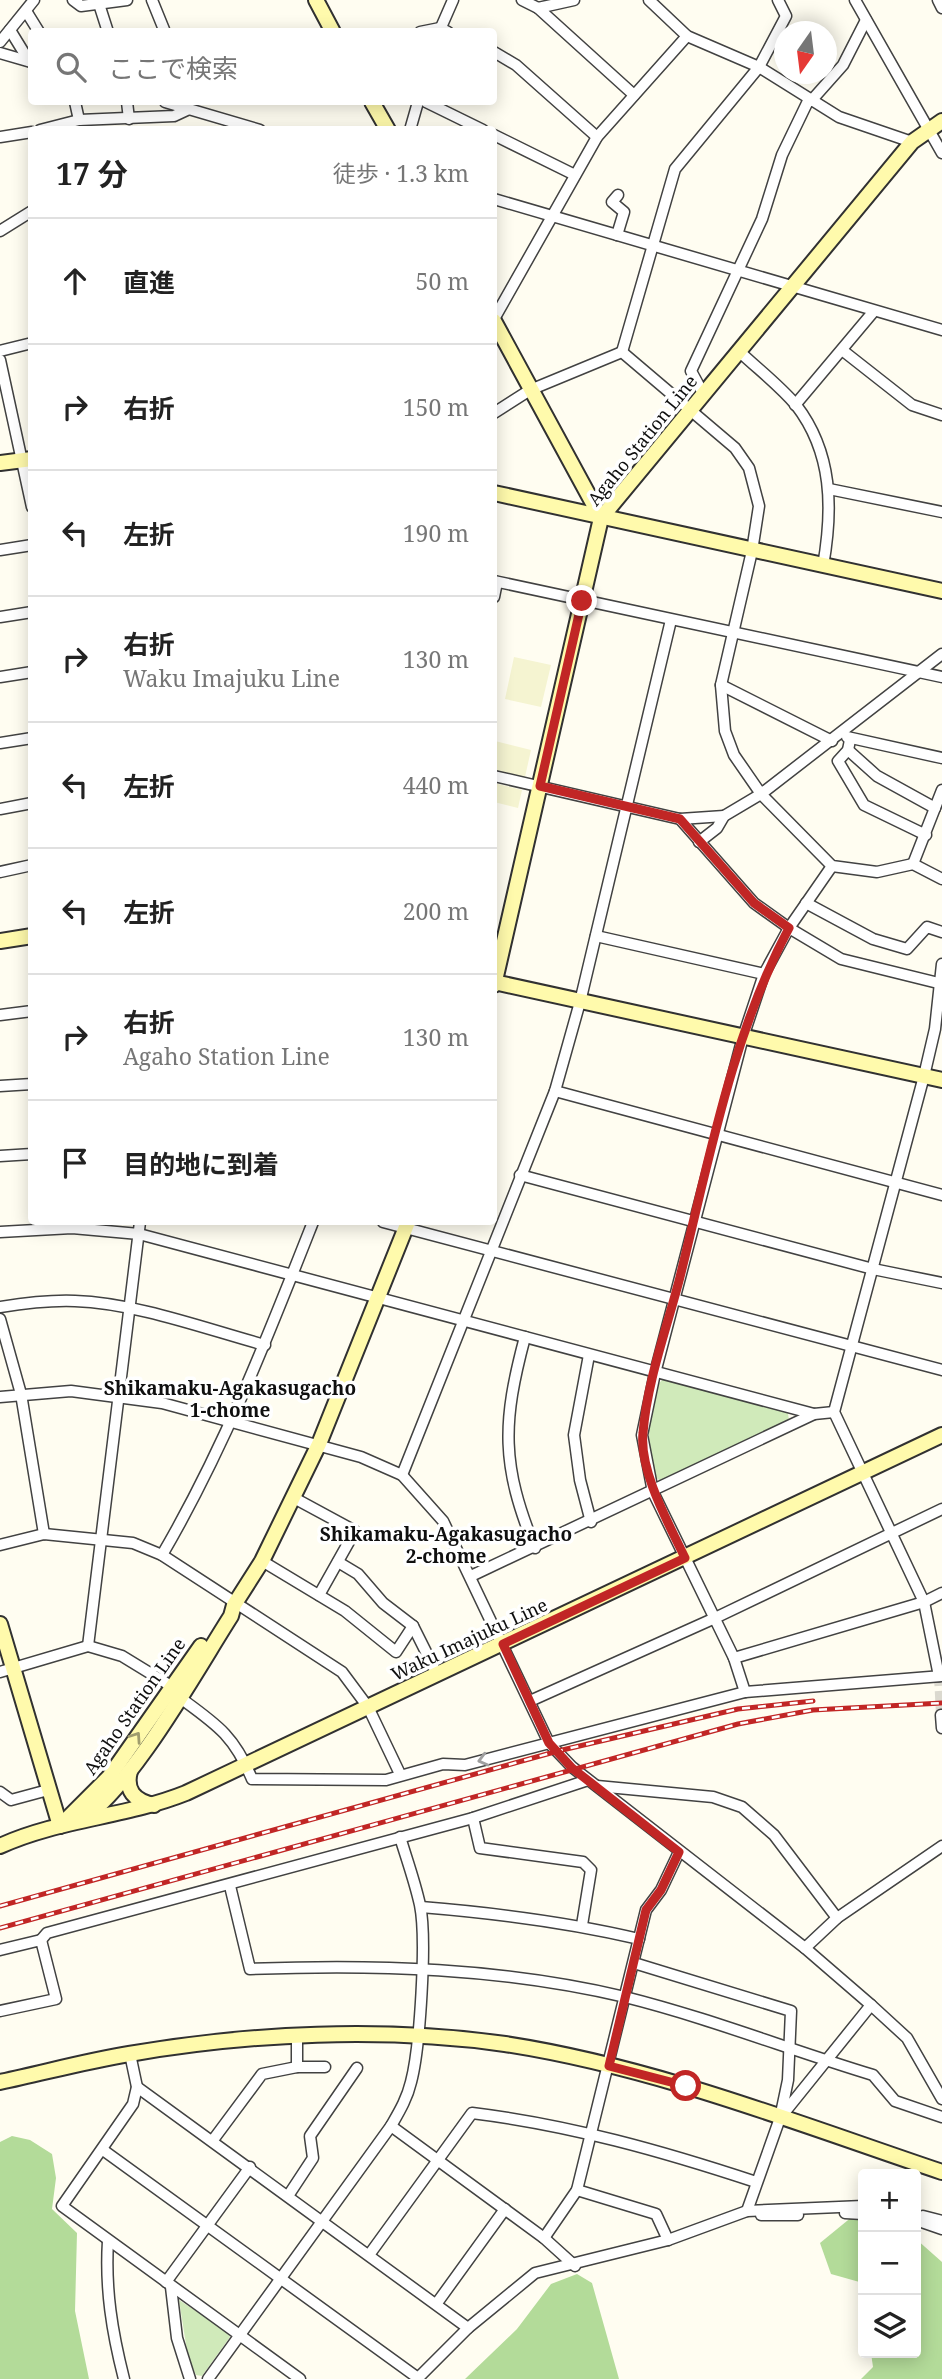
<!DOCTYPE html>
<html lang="ja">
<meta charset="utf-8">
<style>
:root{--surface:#fff;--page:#f6f6f6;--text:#222;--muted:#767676;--line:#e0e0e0}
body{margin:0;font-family:"Noto Serif","Noto Sans JP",serif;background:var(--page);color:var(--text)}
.controls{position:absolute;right:21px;bottom:21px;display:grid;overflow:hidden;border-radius:7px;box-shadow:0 4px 18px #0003}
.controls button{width:63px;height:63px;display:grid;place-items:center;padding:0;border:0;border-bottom:2px solid var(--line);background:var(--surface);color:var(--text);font:35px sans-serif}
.compass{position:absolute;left:774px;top:21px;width:63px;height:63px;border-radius:50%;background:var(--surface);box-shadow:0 4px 18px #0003;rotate:194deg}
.stop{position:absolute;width:21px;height:21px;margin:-16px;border:5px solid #c12625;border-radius:50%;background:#fff}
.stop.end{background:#c12625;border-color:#fff;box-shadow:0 2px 7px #0008}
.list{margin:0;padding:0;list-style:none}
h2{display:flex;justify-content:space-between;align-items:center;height:91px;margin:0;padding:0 28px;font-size:30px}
h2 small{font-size:23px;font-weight:400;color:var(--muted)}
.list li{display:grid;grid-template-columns:46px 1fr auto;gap:21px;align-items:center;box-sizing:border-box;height:126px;padding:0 28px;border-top:2px solid var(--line)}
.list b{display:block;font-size:26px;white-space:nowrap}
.list p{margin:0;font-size:23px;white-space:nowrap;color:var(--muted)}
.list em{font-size:23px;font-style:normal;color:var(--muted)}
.icon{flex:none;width:38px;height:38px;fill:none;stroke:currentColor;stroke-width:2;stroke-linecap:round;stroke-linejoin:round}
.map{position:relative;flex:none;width:942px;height:2379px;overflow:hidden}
.search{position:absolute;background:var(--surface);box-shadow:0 4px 18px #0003;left:28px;top:28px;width:469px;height:77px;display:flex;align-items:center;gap:18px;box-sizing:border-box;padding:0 24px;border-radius:7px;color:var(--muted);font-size:26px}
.panel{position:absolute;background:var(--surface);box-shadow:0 4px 18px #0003;left:28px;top:126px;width:469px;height:1099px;border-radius:7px}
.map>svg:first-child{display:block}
</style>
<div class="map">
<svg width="942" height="2379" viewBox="0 0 942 2379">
<rect width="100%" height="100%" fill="#fffdf1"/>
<!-- farmland -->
<g fill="#f5f4d1">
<polygon points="514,657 551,665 541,707 505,699"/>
<polygon points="495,741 531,750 525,777 494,770"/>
<polygon points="494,783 522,790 518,808 494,802"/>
</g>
<!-- green -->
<g fill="#d0eaba">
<path d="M663,1379l125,34 1,8 -128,60 -5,-3c-7,-24 -15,-80 7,-99z"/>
<polygon points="179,2300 228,2332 230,2337 202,2376 196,2375 188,2357"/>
</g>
<!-- forest -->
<g fill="#b3db99">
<polygon points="12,2136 30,2140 52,2154 56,2178 52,2209 77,2233 75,2311 89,2379 0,2379 0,2142"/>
<polygon points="853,2216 863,2217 863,2283 831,2274 820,2243"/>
<polygon points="916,2239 942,2262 942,2379 861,2379 873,2367 871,2353 916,2353"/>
<polygon points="577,2274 592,2283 619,2379 465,2379 517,2329 551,2284"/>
</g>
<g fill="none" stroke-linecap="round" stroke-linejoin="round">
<!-- street-tunnel -->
<polyline stroke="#dbd9cf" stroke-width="10" stroke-dasharray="10 5" stroke-linecap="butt" points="939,1676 941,1715"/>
<defs>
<g id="street">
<polyline points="73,0 81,6 127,0"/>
<polyline points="152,0 165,32"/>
<polyline points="522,0 538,8 634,95"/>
<polyline points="649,0 687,36 759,67 839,117 912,142"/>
<polyline points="855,0 942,153"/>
<polyline points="938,0 942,8"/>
<polyline points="99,4 108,32"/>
<polyline points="538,8 574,0"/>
<polyline points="26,11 39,32"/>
<polyline points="10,30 29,61"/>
<polyline points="420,32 440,28 448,32"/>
<polyline points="439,32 453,0"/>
<polyline points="0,42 34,0"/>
<polyline points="494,52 516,65 597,137"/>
<polyline points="0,53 31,62"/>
<polyline points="811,101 843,65 866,20"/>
<polyline points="75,102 79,120"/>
<polyline points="127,102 129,119"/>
<polyline points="165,102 260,130"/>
<polyline points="426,102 483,130"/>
<polyline points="40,130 79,120 174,116 189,109"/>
<polyline points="410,130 418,102"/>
<polyline points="494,135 575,175"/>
<polyline points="0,137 32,132"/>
<polyline points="494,199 942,330"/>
<polyline points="0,231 32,211"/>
<polyline points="617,235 624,212 612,202 618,195"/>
<polyline points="494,319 597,137 687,36"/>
<polyline points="842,350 912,405 942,415"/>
<polyline points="0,351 32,343"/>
<polyline points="622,352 675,169 759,67 786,16 778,0"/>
<path d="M741,353c17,16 39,33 55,52 37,48 37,104 27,161"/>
<polyline points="0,360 32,507"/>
<polyline points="704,395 691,371 762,219 782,155 809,99"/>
<polyline points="795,405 874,311"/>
<polyline points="494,413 530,390 622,352 735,448 749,468 759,506 752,551 721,685 725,731 734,755 761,794 832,866 877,872 913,864 942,879"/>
<polyline points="829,489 942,512"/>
<polyline points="0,550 32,545"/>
<polyline points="494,581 942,677"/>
<polyline points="494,597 497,582"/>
<polyline points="0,617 32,612"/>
<polyline points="0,677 32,672"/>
<polyline points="721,685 832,741"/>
<polyline points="847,737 942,758"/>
<polyline points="850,740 848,750 838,761 864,805 926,835"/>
<polyline points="0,743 32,738"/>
<polyline points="848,750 877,776 935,808"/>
<polyline points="494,776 680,819 754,903 789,928 841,959 942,984"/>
<polyline points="0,809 32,803"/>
<polyline points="680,819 724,816"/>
<polyline points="699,842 717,828 724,816 761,794 942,654"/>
<polyline points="913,864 942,790"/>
<polyline points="0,872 32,865"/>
<polyline points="806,903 873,939 907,949 927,927 942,932"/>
<polyline points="596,936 764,974"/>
<polyline points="0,1015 32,1011"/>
<polyline points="0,1086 32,1084"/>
<polyline points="555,1091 942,1195"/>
<polyline points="0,1156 32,1154"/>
<polyline points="520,1175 873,1269 942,1283"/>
<polyline points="383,1222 942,1370"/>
<polyline points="0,1232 72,1228 139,1234 814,1414"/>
<path d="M0,1307c25,-4 50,-7 75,-6 61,2 131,28 190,44"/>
<polyline points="0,1319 21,1394 44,1534"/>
<path d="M525,1337c-23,86 -24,128 10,211"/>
<polyline points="589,1355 574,1435 580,1480 591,1522"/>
<polyline points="0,1397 71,1391 162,1403 361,1457 402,1475 443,1521 549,1743 572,1767 805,1948 871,2005 907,2038 942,2099"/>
<polyline points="402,1475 555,1091 580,1002 671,620"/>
<polyline points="294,1498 355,1531 319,1595"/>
<polyline points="0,1545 44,1534 133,1543 162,1555 342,1672 368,1707 400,1774"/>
<path d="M162,1555c62,-106 106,-219 151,-333"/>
<polyline points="262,1561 345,1611 396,1652 413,1626"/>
<polyline points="338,1562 358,1574 383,1603 413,1626 437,1674"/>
<polyline points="471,1576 814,1414 834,1412"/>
<polyline points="88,1646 140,1222"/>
<polyline points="734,1658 924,1602 942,1593"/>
<polyline points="0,1672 88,1646 122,1656 171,1686"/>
<polyline points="939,1676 924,1602 834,1412 924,1076 935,1029 942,964"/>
<polyline points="745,1692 734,1658 653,1492 642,1435 655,1373 743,1037 764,974 789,928 832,866"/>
<path d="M179,1697c37,27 55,38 73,82l134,1 57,-16 22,1 280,-73 197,-16"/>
<polyline points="530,1701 715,1618 942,1509"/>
<polyline points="941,1715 942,1728"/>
<polyline points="597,1786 713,1797 742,1807 774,1835 837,1918"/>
<polyline points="0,1792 11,1800 48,1790"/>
<polyline points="473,1818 480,1848 583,1862 591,1870 582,1925"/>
<path d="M230,1886l20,83c126,-5 252,-1 375,28 84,21 165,53 248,78l22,26 47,16"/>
<path d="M421,1907c74,6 146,15 218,32"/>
<polyline points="41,1940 47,1933 473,1818 588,1780"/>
<polyline points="805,1948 837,1918 942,1846"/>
<polyline points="0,1950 41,1940 56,1999 0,2011"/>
<polyline points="634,1963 791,2011 788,2080 780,2118"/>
<polyline points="297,2037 297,2067"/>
<polyline points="130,2054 137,2087 133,2104 62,2206 300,2379"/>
<polyline points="137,2087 468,2328"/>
<polyline points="391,2126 544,2238 575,2266"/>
<polyline points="213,2140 262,2074 297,2067 325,2067"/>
<polyline points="103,2150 418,2378"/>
<polyline points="577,2190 656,2214 668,2240"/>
<polyline points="288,2196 313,2158 310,2136 357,2068"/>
<polyline points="747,2211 780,2118 871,2005"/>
<polyline points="845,2213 863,2214"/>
<polyline points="761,2215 798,2215"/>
<polyline points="923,2216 942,2221"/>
<polyline points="916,2220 942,2229"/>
<polyline points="544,2238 577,2190 646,1910 661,1890 679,1852"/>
<path d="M108,2241c-3,48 4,91 16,138"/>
<path d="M369,2255l103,-142c98,12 190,38 284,69"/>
<polyline points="166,2282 250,2167"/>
<polyline points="171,2287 177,2338 190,2379"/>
<polyline points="437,2303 505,2209"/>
<path d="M208,2379l183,-253c8,-14 16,-27 20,-44 9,-34 16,-143 9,-177 -5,-23 -13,-45 -20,-68"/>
<polyline points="417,2379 468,2328 535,2273 668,2240 747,2211 863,2206"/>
</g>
<g id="secondary">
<polyline points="316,0 333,32"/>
<polyline points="372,102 388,130"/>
<polyline points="494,321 601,518"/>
<polyline points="0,463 32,459"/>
<polyline points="494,493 942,591"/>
<polyline points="0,941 32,936"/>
<polyline points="494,982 942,1080"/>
<polyline points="494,985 601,518 912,142 942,121"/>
<polyline points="0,1624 60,1826"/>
<path d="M130,1771c-5,19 4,30 24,34"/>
<path d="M81,1820c51,-33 116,-151 150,-204l3,-11 28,-44 57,-117 89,-222"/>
<polyline points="61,1825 109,1777 201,1646"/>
<path d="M0,1846c59,-27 126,-29 186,-53l756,-358"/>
<path d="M0,2082c43,-9 86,-21 129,-28 122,-21 254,-27 376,-10 150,23 294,80 437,128"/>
</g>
</defs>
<!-- street casing -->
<use href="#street" stroke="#424242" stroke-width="13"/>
<!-- secondary casing -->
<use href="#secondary" stroke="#313131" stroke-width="18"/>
<!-- street -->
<use href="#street" stroke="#fff" stroke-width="10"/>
<!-- secondary -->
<use href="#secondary" stroke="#fffaac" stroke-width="14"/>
<defs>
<g id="rail">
<polyline points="0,1906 558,1751 738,1709 813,1701"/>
<polyline points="0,1928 738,1724 813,1710 942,1703"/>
</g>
</defs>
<!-- rail casing -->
<use href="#rail" stroke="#c12625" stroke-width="5"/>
<!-- rail -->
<use href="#rail" stroke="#fff" stroke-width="2.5" stroke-dasharray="8" stroke-linecap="butt"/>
</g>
<!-- one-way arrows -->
<defs><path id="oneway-chevron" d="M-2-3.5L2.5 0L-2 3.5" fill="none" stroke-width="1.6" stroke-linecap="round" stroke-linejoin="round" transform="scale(1.75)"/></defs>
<use stroke="#9f9c6d" href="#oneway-chevron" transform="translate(136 1737) rotate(-56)"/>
<use stroke="#9f9f9f" href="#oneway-chevron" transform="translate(483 1760) rotate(165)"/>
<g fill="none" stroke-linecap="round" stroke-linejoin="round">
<!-- route -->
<path stroke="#c12625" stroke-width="9" d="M582,601l-42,185 140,33 74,84 35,25c-57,107 -80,232 -109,349 -13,51 -33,104 -37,156 -4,38 26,91 42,125l-182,86 46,99 23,25 107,84 -18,38 -15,20 -37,156 77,20"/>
</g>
<g text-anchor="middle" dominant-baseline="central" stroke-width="7" stroke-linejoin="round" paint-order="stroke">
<!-- street labels -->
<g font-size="18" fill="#0f0f0f" stroke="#fff">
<text transform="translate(642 440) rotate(-51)">Agaho Station Line</text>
<text transform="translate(469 1639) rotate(-25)">Waku Imajuku Line</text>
<text transform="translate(134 1706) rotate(-55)">Agaho Station Line</text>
</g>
<!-- neighbourhood labels -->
<g font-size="19" font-weight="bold" fill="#0f0f0f" stroke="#fff">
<text x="230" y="1388">Shikamaku-Agakasugacho<tspan x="230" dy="22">1-chome</tspan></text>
<text x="446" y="1534">Shikamaku-Agakasugacho<tspan x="446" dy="22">2-chome</tspan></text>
</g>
</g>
</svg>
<div class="controls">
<button>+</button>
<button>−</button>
<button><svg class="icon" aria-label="layers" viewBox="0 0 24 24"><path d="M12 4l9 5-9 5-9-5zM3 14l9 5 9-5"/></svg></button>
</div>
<svg class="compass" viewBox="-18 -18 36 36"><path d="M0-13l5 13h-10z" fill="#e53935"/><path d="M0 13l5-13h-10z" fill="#767676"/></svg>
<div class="stop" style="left:686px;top:2086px"></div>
<div class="stop end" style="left:582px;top:601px"></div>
<div class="search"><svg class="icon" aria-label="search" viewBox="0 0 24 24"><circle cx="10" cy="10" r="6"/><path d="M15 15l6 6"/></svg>ここで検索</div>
<section class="panel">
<h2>17 分<small>徒歩 · 1.3 km</small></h2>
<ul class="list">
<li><svg class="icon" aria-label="ahead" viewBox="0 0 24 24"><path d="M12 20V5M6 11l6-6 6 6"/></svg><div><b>直進</b></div><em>50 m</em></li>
<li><svg class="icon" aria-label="right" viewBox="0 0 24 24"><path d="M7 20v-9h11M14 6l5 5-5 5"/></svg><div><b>右折</b></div><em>150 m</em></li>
<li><svg class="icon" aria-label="left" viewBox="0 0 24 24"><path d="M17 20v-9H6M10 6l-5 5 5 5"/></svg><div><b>左折</b></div><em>190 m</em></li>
<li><svg class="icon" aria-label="right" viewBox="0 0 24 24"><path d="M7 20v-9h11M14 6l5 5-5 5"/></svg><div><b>右折</b><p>Waku Imajuku Line</p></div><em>130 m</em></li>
<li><svg class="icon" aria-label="left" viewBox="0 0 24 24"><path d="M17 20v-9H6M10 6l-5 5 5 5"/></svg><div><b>左折</b></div><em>440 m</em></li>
<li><svg class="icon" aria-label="left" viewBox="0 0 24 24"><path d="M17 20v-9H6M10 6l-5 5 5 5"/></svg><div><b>左折</b></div><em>200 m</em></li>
<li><svg class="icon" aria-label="right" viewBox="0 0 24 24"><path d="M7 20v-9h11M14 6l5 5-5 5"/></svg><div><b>右折</b><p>Agaho Station Line</p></div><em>130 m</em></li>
<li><svg class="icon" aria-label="arrive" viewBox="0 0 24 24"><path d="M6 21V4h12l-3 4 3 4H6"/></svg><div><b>目的地に到着</b></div></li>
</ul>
</section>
</div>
